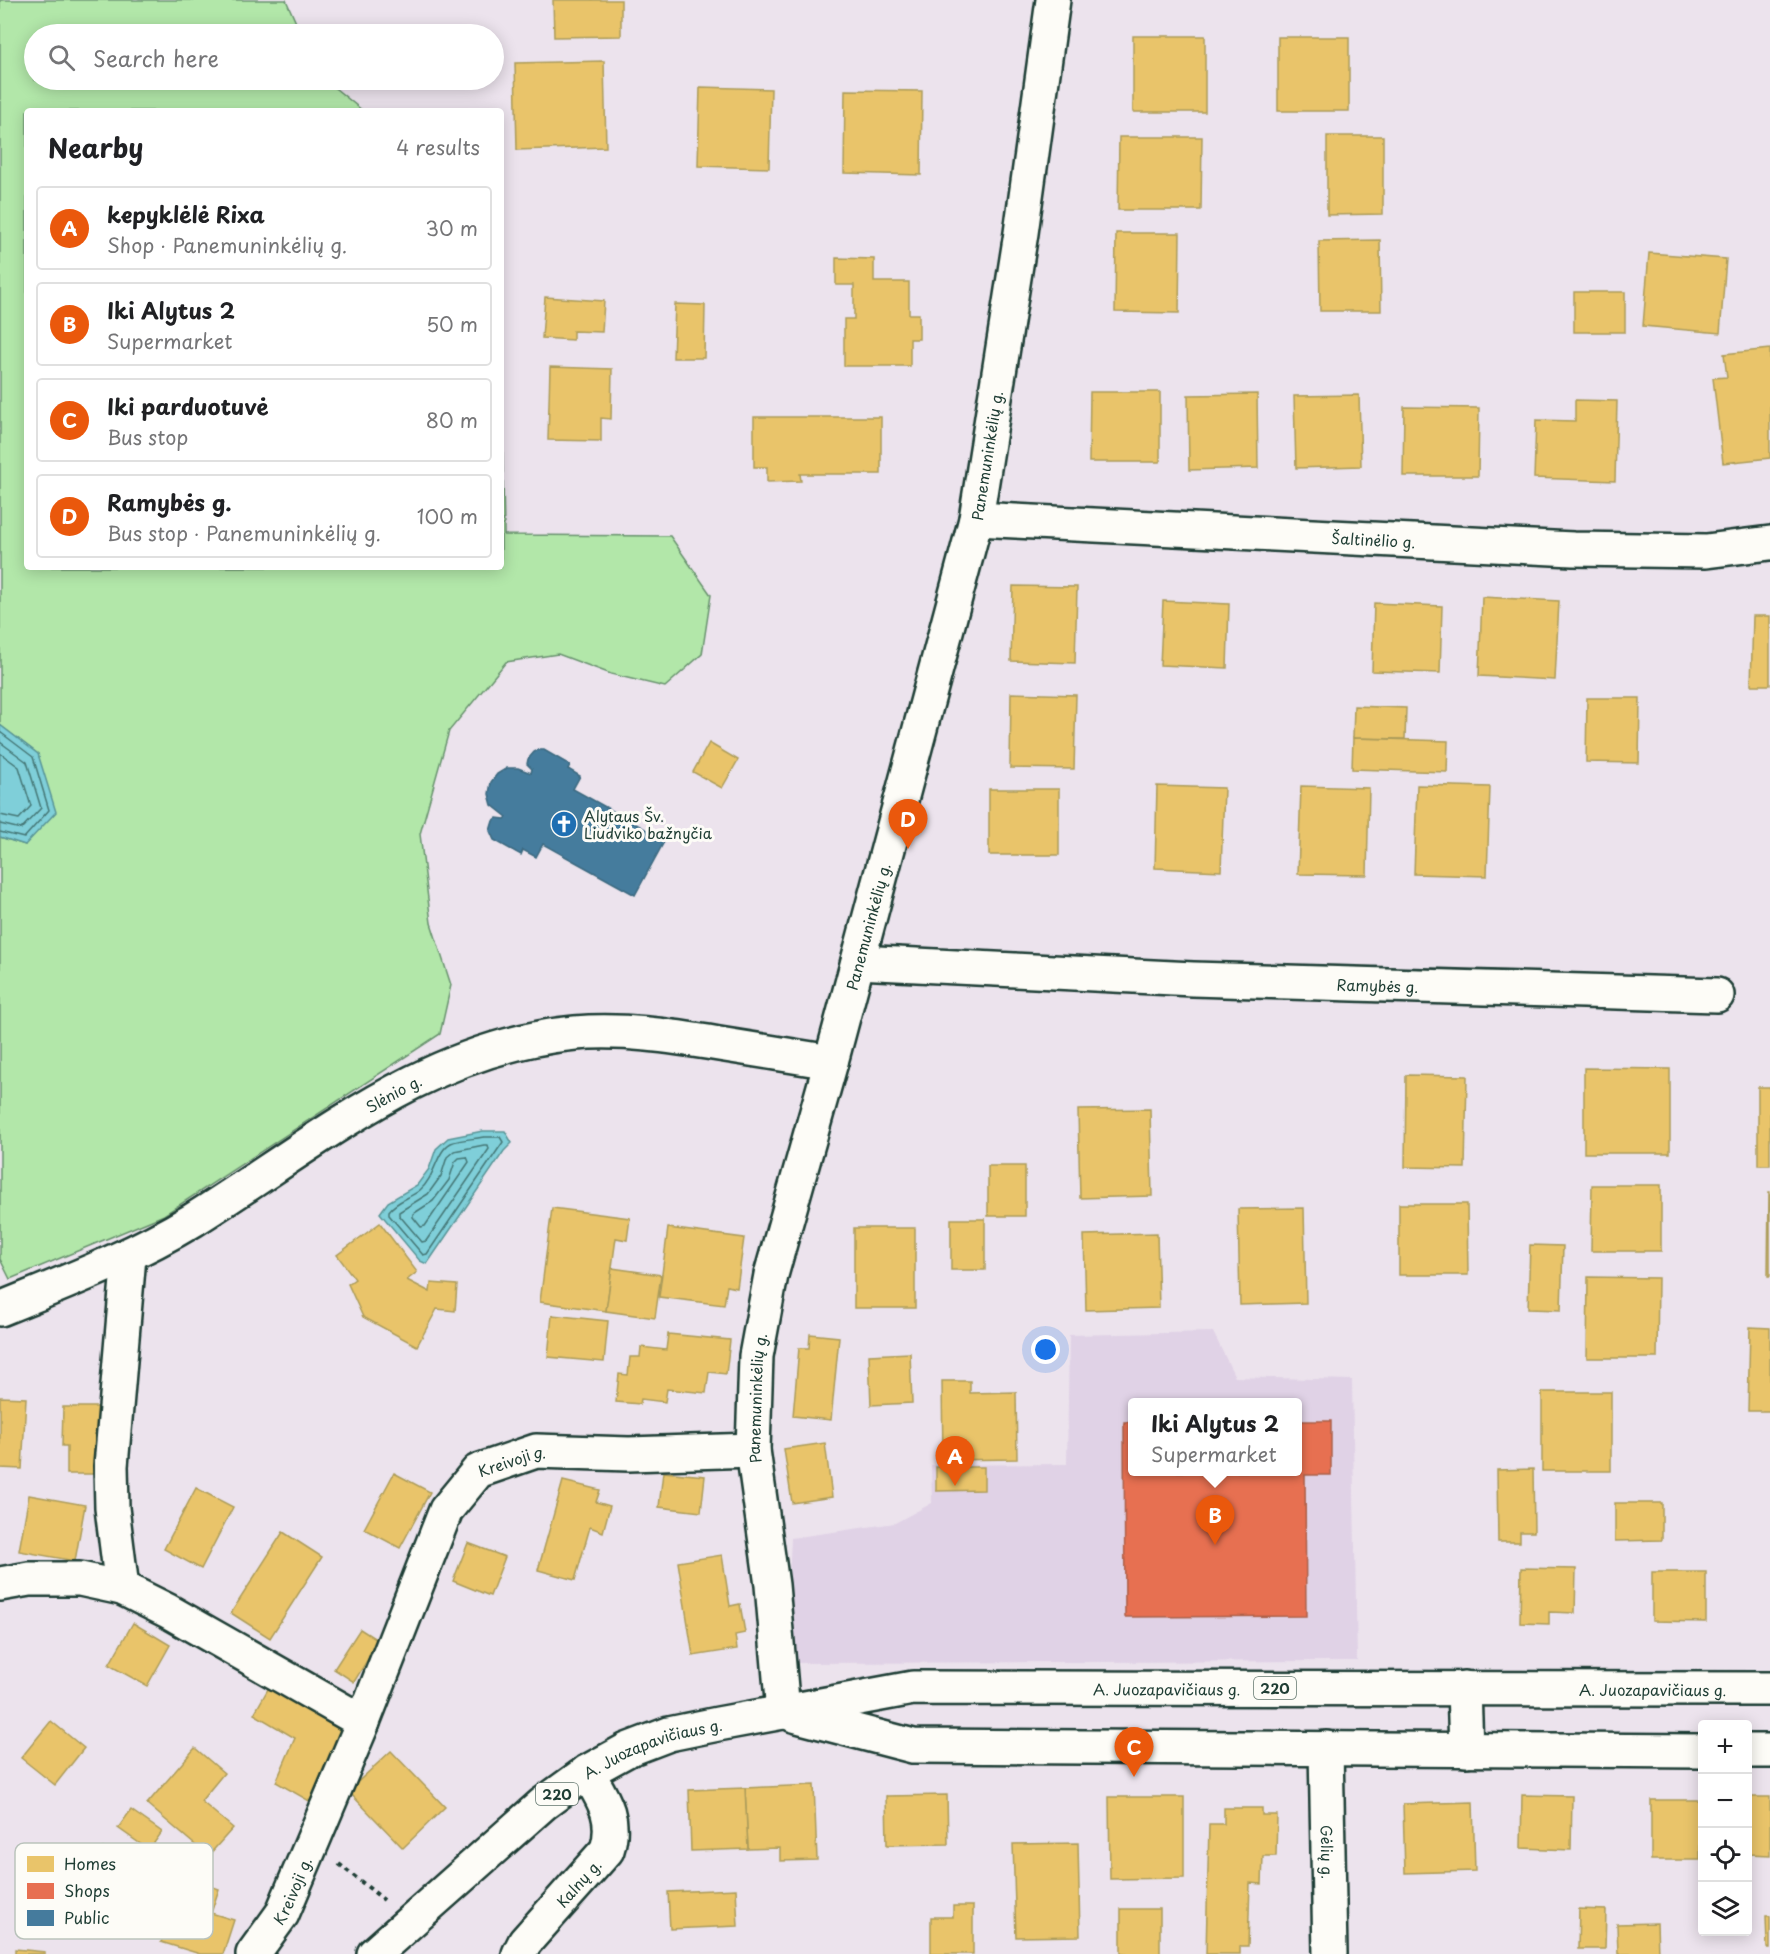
<!DOCTYPE html>
<meta charset="utf-8">
<style>
:root{--surface:#fff;--page:#f2f2f2;--text:#202124;--muted:#757577;--line:#e0e0e0;--accent:#ea580c}
body{margin:0;font-family:"Playpen Sans",sans-serif;background:var(--page);color:var(--text)}
.controls{position:absolute;right:18px;bottom:18px;display:grid;overflow:hidden;border-radius:6px;box-shadow:0 3px 15px #0003}
.controls button{width:54px;height:54px;display:grid;place-items:center;padding:0;border:0;border-bottom:2px solid var(--line);background:var(--surface);color:var(--text);font:30px sans-serif}
.you{position:absolute;left:1046px;top:1350px;width:21px;height:21px;margin:-15px;border:4px solid #fff;border-radius:50%;background:#1a73e8;box-shadow:0 0 0 9px #1a73e833}
.badge{display:grid;place-items:center;width:39px;height:39px;border-radius:50%;background:var(--accent);color:#fff;font-size:20px;font-weight:700}
.pin{position:absolute;translate:-50% -50px;filter:drop-shadow(0 2px 3px #0008)}
.pin::after{content:'';position:absolute;top:32px;width:21px;height:18px;background:inherit;clip-path:polygon(0 0,100% 0,50% 100%)}
.popup{position:absolute;left:1128px;top:1398px;width:174px;height:78px;box-sizing:border-box;display:grid;place-content:center;border-radius:6px;background:var(--surface);filter:drop-shadow(0 2px 4px #0005);font-size:20px;white-space:nowrap;color:var(--muted)}
.popup b{font-size:22px;color:var(--text)}
.popup::after{content:'';position:absolute;left:50%;top:100%;margin-left:-12px;border:12px solid transparent;border-top-color:var(--surface)}
.list{margin:0;padding:0;list-style:none}
h2{display:flex;justify-content:space-between;align-items:center;height:78px;margin:0;padding:0 24px;font-size:26px}
h2 small{font-size:20px;font-weight:400;color:var(--muted)}
.list li{display:grid;grid-template-columns:39px 1fr auto;gap:18px;align-items:center;box-sizing:border-box;height:84px;margin:0 12px 12px;padding:0 12px;border:2px solid var(--line);border-radius:6px}
.list b{display:block;font-size:22px;white-space:nowrap}
.list p{margin:0;font-size:20px;white-space:nowrap;color:var(--muted)}
.list em{font-size:20px;font-style:normal;color:var(--muted)}
.icon{flex:none;width:33px;height:33px;fill:none;stroke:currentColor;stroke-width:2;stroke-linecap:round;stroke-linejoin:round}
.map{position:relative;flex:none;width:1770px;height:1954px;overflow:hidden}
.search{position:absolute;background:var(--surface);box-shadow:0 3px 15px #0003;left:24px;top:24px;width:480px;height:66px;display:flex;align-items:center;gap:15px;box-sizing:border-box;padding:0 21px;border-radius:33px;color:var(--muted);font-size:22px}
.panel{position:absolute;background:var(--surface);box-shadow:0 3px 15px #0003;left:24px;top:108px;width:480px;height:462px;border-radius:6px}
.map>svg:first-child{display:block}
</style>
<div class="map">
<svg width="1770" height="1954" viewBox="0 0 1770 1954">
<rect width="100%" height="100%" fill="#ece3ed"/>
<filter id="ink" filterUnits="userSpaceOnUse"><feTurbulence type="fractalNoise" baseFrequency=".0167" numOctaves="2"/><feDisplacementMap in="SourceGraphic" scale="12" xChannelSelector="R" yChannelSelector="G"/><feConvolveMatrix kernelMatrix="1 2 1 2 8 2 1 2 1" color-interpolation-filters="sRGB"/></filter>
<g filter="url(#ink)">
<!-- built -->
<path fill="#e0d2e6" fill-rule="evenodd" d="M1213,1332l22,45 117,3 5,281 -572,2 6,-125 104,-15 37,-20 -1,-38 136,-1 2,-129zM1132,1402h166v70h-166z"/>
<!-- green -->
<polygon fill="#b2e7a9" stroke="#68926e" stroke-width="1.5" points="0,0 286,0 301,34 34,34 34,80 325,80 363,111 27,111 27,567 501,567 501,360 504,535 670,536 711,595 702,654 665,687 611,674 558,654 506,662 449,731 420,834 431,923 451,985 440,1034 164,1215 10,1279 0,1259 0,837 25,845 38,754 0,725"/>
<!-- water -->
<g fill="#7fcfd9" stroke="#599597" stroke-width="1.5">
<polygon points="0,725 38,754 56,812 25,845 0,837"/>
<polygon points="483,1131 505,1131 512,1143 504,1151 427,1264 420,1261 380,1213 388,1202 417,1185 429,1169 436,1149 448,1138"/>
</g>
<!-- homes -->
<g fill="#e9c46a" stroke="#ac9c5a" stroke-width="1.5">
<polygon points="553,0 621,0 621,36 554,37"/>
<rect x="1133" y="36" width="72" height="76"/>
<rect x="1278" y="37" width="71" height="74"/>
<polygon points="604,61 606,147 517,150 515,63"/>
<polygon points="700,87 771,89 769,168 698,166"/>
<polygon points="845,90 922,91 921,175 844,173"/>
<polygon points="1327,136 1383,136 1383,214 1327,215"/>
<polygon points="1119,137 1202,137 1201,210 1118,210"/>
<polygon points="1116,233 1180,233 1179,313 1115,312"/>
<polygon points="1380,240 1381,311 1320,311 1319,241"/>
<polygon points="1649,253 1726,259 1720,333 1643,326"/>
<polygon points="836,258 874,259 874,282 909,282 909,314 919,314 919,339 910,339 910,366 844,366 844,319 854,319 854,285 836,285"/>
<rect x="1574" y="292" width="51" height="40"/>
<polygon points="545,297 604,301 602,332 573,331 573,340 542,338"/>
<polygon points="675,304 705,305 704,358 673,358"/>
<polygon points="1770,349 1770,458 1723,463 1713,378 1727,377 1724,354"/>
<polygon points="550,367 612,369 611,419 601,418 601,441 548,440"/>
<polygon points="1090,392 1160,392 1160,462 1089,462"/>
<polygon points="1257,394 1258,468 1189,470 1188,395"/>
<polygon points="1359,395 1361,466 1296,468 1294,396"/>
<polygon points="1575,400 1617,401 1615,481 1534,478 1536,420 1575,421"/>
<polygon points="1404,407 1479,408 1478,476 1403,476"/>
<polygon points="754,417 881,417 881,474 800,474 801,481 767,482 767,467 754,467"/>
<polygon points="1013,586 1077,587 1075,663 1011,661"/>
<polygon points="1482,597 1559,601 1555,680 1479,676"/>
<polygon points="1163,601 1229,604 1227,668 1160,665"/>
<polygon points="1374,603 1442,606 1440,673 1372,671"/>
<polygon points="1753,616 1770,616 1770,685 1751,685"/>
<polygon points="1011,693 1076,695 1074,769 1010,768"/>
<polygon points="1587,698 1640,698 1639,763 1586,762"/>
<polygon points="1354,706 1406,708 1405,739 1353,738"/>
<polygon points="1353,738 1448,741 1447,772 1352,769"/>
<polygon points="709,743 738,760 722,788 693,772"/>
<polygon points="1417,785 1490,787 1487,876 1414,874"/>
<polygon points="1157,786 1224,788 1221,871 1155,868"/>
<polygon points="1301,786 1369,788 1367,875 1298,874"/>
<rect x="989" y="789" width="70" height="66"/>
<polygon points="1584,1068 1670,1069 1670,1153 1584,1153"/>
<polygon points="1406,1075 1467,1076 1465,1168 1405,1167"/>
<rect x="1758" y="1087" width="12" height="78"/>
<polygon points="1150,1109 1152,1196 1080,1198 1078,1110"/>
<rect x="988" y="1166" width="37" height="50"/>
<polygon points="1592,1185 1661,1185 1661,1251 1591,1251"/>
<polygon points="1769,1192 1770,1192 1770,1276 1768,1276"/>
<polygon points="1399,1204 1467,1204 1468,1275 1399,1275"/>
<polygon points="552,1208 630,1218 627,1240 616,1238 606,1311 540,1302"/>
<polygon points="1304,1208 1306,1303 1240,1305 1238,1209"/>
<rect x="951" y="1219" width="34" height="51"/>
<polygon points="380,1223 417,1272 407,1280 430,1292 431,1283 457,1285 455,1311 437,1309 417,1346 363,1317 348,1284 355,1279 337,1255"/>
<polygon points="668,1228 744,1238 737,1288 727,1286 724,1305 659,1297"/>
<rect x="854" y="1228" width="61" height="80"/>
<polygon points="1157,1233 1159,1308 1086,1310 1084,1235"/>
<polygon points="1530,1245 1563,1246 1561,1310 1528,1309"/>
<polygon points="612,1268 661,1275 655,1318 606,1311"/>
<polygon points="1588,1277 1658,1278 1657,1358 1587,1358"/>
<polygon points="552,1315 608,1321 604,1362 548,1357"/>
<polygon points="1750,1327 1770,1328 1770,1411 1748,1411"/>
<polygon points="668,1334 730,1340 726,1374 709,1372 706,1393 667,1389 665,1402 641,1399 640,1404 616,1402 619,1374 628,1375 630,1357 640,1357 641,1347 666,1350"/>
<polygon points="810,1334 839,1337 831,1420 793,1416 799,1348 809,1348"/>
<polygon points="910,1353 912,1403 871,1405 869,1355"/>
<polygon points="942,1381 970,1381 970,1393 1016,1392 1017,1459 943,1460"/>
<rect x="1542" y="1392" width="69" height="79"/>
<polygon points="0,1397 26,1398 22,1469 0,1468"/>
<polygon points="63,1407 105,1407 104,1474 67,1474 67,1446 62,1446"/>
<polygon points="825,1443 832,1497 792,1503 784,1449"/>
<polygon points="936,1467 984,1467 984,1490 936,1491"/>
<polygon points="1533,1469 1534,1532 1520,1532 1520,1542 1498,1542 1497,1470"/>
<polygon points="663,1472 705,1476 701,1512 659,1507"/>
<polygon points="394,1473 430,1492 400,1548 364,1529"/>
<polygon points="563,1481 600,1490 596,1502 610,1506 603,1532 590,1527 575,1580 538,1570"/>
<polygon points="196,1488 233,1507 201,1569 164,1549"/>
<polygon points="29,1495 85,1505 75,1561 19,1551"/>
<polygon points="1615,1503 1662,1503 1662,1540 1615,1541"/>
<polygon points="283,1532 322,1557 270,1638 231,1613"/>
<polygon points="468,1543 505,1557 490,1596 453,1581"/>
<polygon points="722,1555 730,1606 740,1604 745,1633 735,1635 737,1649 693,1656 678,1562"/>
<polygon points="1521,1568 1576,1569 1575,1613 1549,1612 1549,1624 1520,1623"/>
<polygon points="1652,1572 1706,1572 1706,1622 1652,1621"/>
<polygon points="133,1623 170,1645 147,1686 109,1665"/>
<polygon points="360,1629 379,1641 354,1682 334,1669"/>
<polygon points="272,1682 348,1727 311,1802 276,1782 295,1738 254,1714"/>
<polygon points="51,1721 84,1748 55,1785 21,1758"/>
<polygon points="195,1748 224,1773 201,1801 233,1828 208,1856 147,1804"/>
<polygon points="391,1751 445,1807 403,1848 348,1791"/>
<polygon points="814,1785 817,1860 780,1861 780,1848 748,1849 745,1788"/>
<polygon points="745,1788 748,1849 691,1851 689,1790"/>
<polygon points="947,1795 948,1844 887,1845 886,1796"/>
<polygon points="1522,1795 1572,1796 1571,1850 1521,1848"/>
<polygon points="1109,1797 1184,1797 1184,1878 1110,1879"/>
<polygon points="1748,1797 1770,1797 1770,1855 1748,1854"/>
<rect x="1651" y="1800" width="49" height="60"/>
<polygon points="1473,1802 1475,1871 1405,1873 1403,1804"/>
<polygon points="1224,1808 1262,1808 1262,1815 1277,1815 1276,1856 1263,1856 1262,1884 1250,1883 1248,1946 1240,1946 1240,1954 1206,1954 1209,1824 1224,1824"/>
<polygon points="131,1810 162,1832 149,1850 118,1828"/>
<polygon points="1078,1843 1080,1936 1016,1937 1013,1844"/>
<polygon points="103,1848 133,1868 107,1907 112,1911 96,1935 61,1913"/>
<polygon points="166,1871 219,1889 211,1913 234,1920 223,1954 200,1954 161,1942 175,1901 158,1896"/>
<polygon points="736,1889 738,1926 670,1929 668,1892"/>
<polygon points="953,1906 973,1906 973,1954 931,1954 931,1917 953,1917"/>
<rect x="1121" y="1909" width="39" height="45"/>
<polygon points="1579,1909 1606,1910 1605,1949 1578,1949"/>
<polygon points="1766,1916 1770,1916 1770,1948 1767,1948"/>
<polygon points="1657,1923 1658,1954 1618,1954 1617,1924"/>
<polygon points="15,1949 45,1952 45,1954 15,1954"/>
</g>
<!-- shops -->
<polygon fill="#e76f51" stroke="#ab6048" stroke-width="1.5" points="1298,1421 1331,1421 1331,1475 1305,1475 1306,1616 1125,1617 1124,1422 1132,1422 1132,1472 1298,1472"/>
<!-- public -->
<polygon fill="#457b9d" stroke="#3a687e" stroke-width="1.5" points="538,750 544,750 570,765 568,769 580,776 573,789 665,840 635,895 543,844 536,857 523,850 521,855 494,840 490,831 493,821 497,818 505,819 507,817 492,805 489,794 491,782 497,774 507,768 518,768 531,773 532,769 527,764 528,759 534,752"/>
<g fill="none" stroke-linecap="round" stroke-linejoin="round">
<!-- shore -->
<g stroke="#457776" stroke-width="1.5">
<polyline points="0,732 33,757 49,810 24,838 0,832"/>
<polyline points="0,742 27,762 41,808 21,829 0,824"/>
<polyline points="0,753 19,767 31,806 19,819 0,815"/>
<path d="M484,1137h16l3,5 -76,112 -4,1 -34,-40v-4c7,-10 21,-13 31,-21 15,-12 16,-39 31,-47 9,-4 23,-4 33,-6z"/>
<polygon points="484,1145 488,1145 489,1149 426,1241 422,1242 399,1215 399,1212 428,1194 441,1176 447,1157 454,1151"/>
<polygon points="467,1157 469,1162 425,1226 421,1227 413,1217 413,1214 433,1201 449,1180 455,1162 459,1158"/>
</g>
<defs>
<g id="minor">
<path id="s1" d="M976,519l597,30 133,2 64,-8"/>
<path id="s2" d="M858,962l335,17 524,16"/>
<path id="s3" d="M0,1309c66,-27 132,-52 193,-89 122,-76 233,-173 382,-187 49,-4 96,3 144,11 37,6 75,12 112,18"/>
<polyline points="0,1584 29,1579 80,1579 122,1588 168,1611 363,1722"/>
<polyline points="122,1588 112,1508 111,1466 129,1256"/>
<path id="s4" d="M783,1712l-11,-127 -19,-135 3,-94 15,-81 60,-213 145,-543 45,-286 32,-233"/>
<path id="s5" d="M1326,1748l4,206"/>
<path id="s6" d="M253,1954l29,-40 81,-192 83,-212 32,-39 58,-20 93,3 124,-4"/>
<path id="s7" d="M519,1954l6,-12 82,-92c10,-32 -4,-51 -20,-78"/>
</g>
<g id="major">
<polyline points="1464,1688 1466,1750"/>
<polyline points="794,1715 913,1746 1702,1751"/>
<polyline points="1748,1751 1770,1751"/>
<path id="s8" d="M374,1954l169,-150 44,-32 40,-22 42,-16 49,-10 195,-36 857,1"/>
</g>
</defs>
<!-- minor casing -->
<use href="#minor" stroke="#1f3d34" stroke-width="38"/>
<!-- major casing -->
<use href="#major" stroke="#1f3d34" stroke-width="38"/>
<!-- path -->
<polyline stroke="#1f3d34" stroke-width="4" stroke-dasharray="4.5 4.5" stroke-linecap="butt" points="339,1864 384,1900"/>
<!-- minor -->
<use href="#minor" stroke="#fdfcf7" stroke-width="33"/>
<!-- major -->
<use href="#major" stroke="#fdfcf7" stroke-width="33"/>
</g>
</g>
<!-- icons -->
<defs>
<symbol id="church-disc" viewBox="-11 -11 22 22"><circle r="9.5" fill="#1f6fb2" stroke="#fdfcf7"/><path d="M-1.2-6h2.4v3.5h3.3v2.4h-3.3V6h-2.4V-.1h-3.3v-2.4h3.3Z" fill="#fff"/></symbol>
</defs>
<g fill-rule="evenodd">
<use href="#church-disc" x="549" y="809" width="30" height="30"/>
</g>
<g text-anchor="middle" dominant-baseline="central" stroke-width="6" stroke-linejoin="round" paint-order="stroke">
<!-- shield labels -->
<g fill="#fdfcf7" stroke="#62766e" stroke-width="1.5">
<rect x="1254" y="1677" width="42" height="22" rx="4.5"/>
<rect x="536" y="1783" width="42" height="22" rx="4.5"/>
</g>
<g font-size="14" font-weight="bold" fill="#1f3d34">
<text x="1275" y="1688">220</text>
<text x="557" y="1794">220</text>
</g>
<!-- street labels -->
<g font-size="15" fill="#1f3d34" stroke="#fdfcf7">
<text stroke="none"><textPath href="#s4" startOffset="1288">Panemuninkėlių g.</textPath></text>
<text stroke="none"><textPath href="#s1" startOffset="398">Šaltinėlio g.</textPath></text>
<text stroke="none"><textPath href="#s4" startOffset="802">Panemuninkėlių g.</textPath></text>
<text stroke="none"><textPath href="#s2" startOffset="520">Ramybės g.</textPath></text>
<text stroke="none"><textPath href="#s3" startOffset="450">Slėnio g.</textPath></text>
<text stroke="none"><textPath href="#s4" startOffset="316">Panemuninkėlių g.</textPath></text>
<text stroke="none"><textPath href="#s6" startOffset="572">Kreivoji g.</textPath></text>
<text stroke="none"><textPath href="#s8" startOffset="873">A. Juozapavičiaus g.</textPath></text>
<text stroke="none"><textPath href="#s8" startOffset="1359">A. Juozapavičiaus g.</textPath></text>
<text stroke="none"><textPath href="#s8" startOffset="351">A. Juozapavičiaus g.</textPath></text>
<text stroke="none"><textPath href="#s5" startOffset="104">Gėlių g.</textPath></text>
<text stroke="none"><textPath href="#s7" startOffset="93">Kalnų g.</textPath></text>
<text stroke="none"><textPath href="#s6" startOffset="75">Kreivoji g.</textPath></text>
</g>
<!-- poi labels -->
<g font-size="15" fill="#1f3d34" stroke="#fdfcf7" text-anchor="start">
<text x="584" y="815">Alytaus Šv.<tspan x="584" dy="17">Liudviko bažnyčia</tspan></text>
</g>
</g>
<!-- legend -->
<rect x="15" y="1843" width="198" height="96" rx="9" fill="#fdfcf7" stroke="#bac3bc" stroke-width="1.5"/>
<rect x="27" y="1856" width="27" height="16" fill="#e9c46a"/>
<rect x="27" y="1883" width="27" height="16" fill="#e76f51"/>
<rect x="27" y="1910" width="27" height="16" fill="#457b9d"/>
<g font-size="16" fill="#1f3d34">
<text x="64" y="1870">Homes</text>
<text x="64" y="1897">Shops</text>
<text x="64" y="1924">Public</text>
</g>
</svg>
<div class="controls">
<button>+</button>
<button>−</button>
<button><svg class="icon" aria-label="locate" viewBox="0 0 24 24"><circle cx="12" cy="12" r="6"/><path d="M12 2v4M12 18v4M2 12h4M18 12h4"/></svg></button>
<button><svg class="icon" aria-label="layers" viewBox="0 0 24 24"><path d="M12 4l9 5-9 5-9-5zM3 14l9 5 9-5"/></svg></button>
</div>
<div class="you"></div>
<div class="pin badge" style="left:955px;top:1486px">A</div>
<div class="pin badge" style="left:1215px;top:1545px">B</div>
<div class="popup"><b>Iki Alytus 2</b>Supermarket</div>
<div class="pin badge" style="left:1134px;top:1777px">C</div>
<div class="pin badge" style="left:908px;top:849px">D</div>
<div class="search"><svg class="icon" aria-label="search" viewBox="0 0 24 24"><circle cx="10" cy="10" r="6"/><path d="M15 15l6 6"/></svg>Search here</div>
<section class="panel">
<h2>Nearby<small>4 results</small></h2>
<ul class="list">
<li><span class="badge">A</span><div><b>kepyklėlė Rixa</b><p>Shop · Panemuninkėlių g.</p></div><em>30 m</em></li>
<li><span class="badge">B</span><div><b>Iki Alytus 2</b><p>Supermarket</p></div><em>50 m</em></li>
<li><span class="badge">C</span><div><b>Iki parduotuvė</b><p>Bus stop</p></div><em>80 m</em></li>
<li><span class="badge">D</span><div><b>Ramybės g.</b><p>Bus stop · Panemuninkėlių g.</p></div><em>100 m</em></li>
</ul>
</section>
</div>
